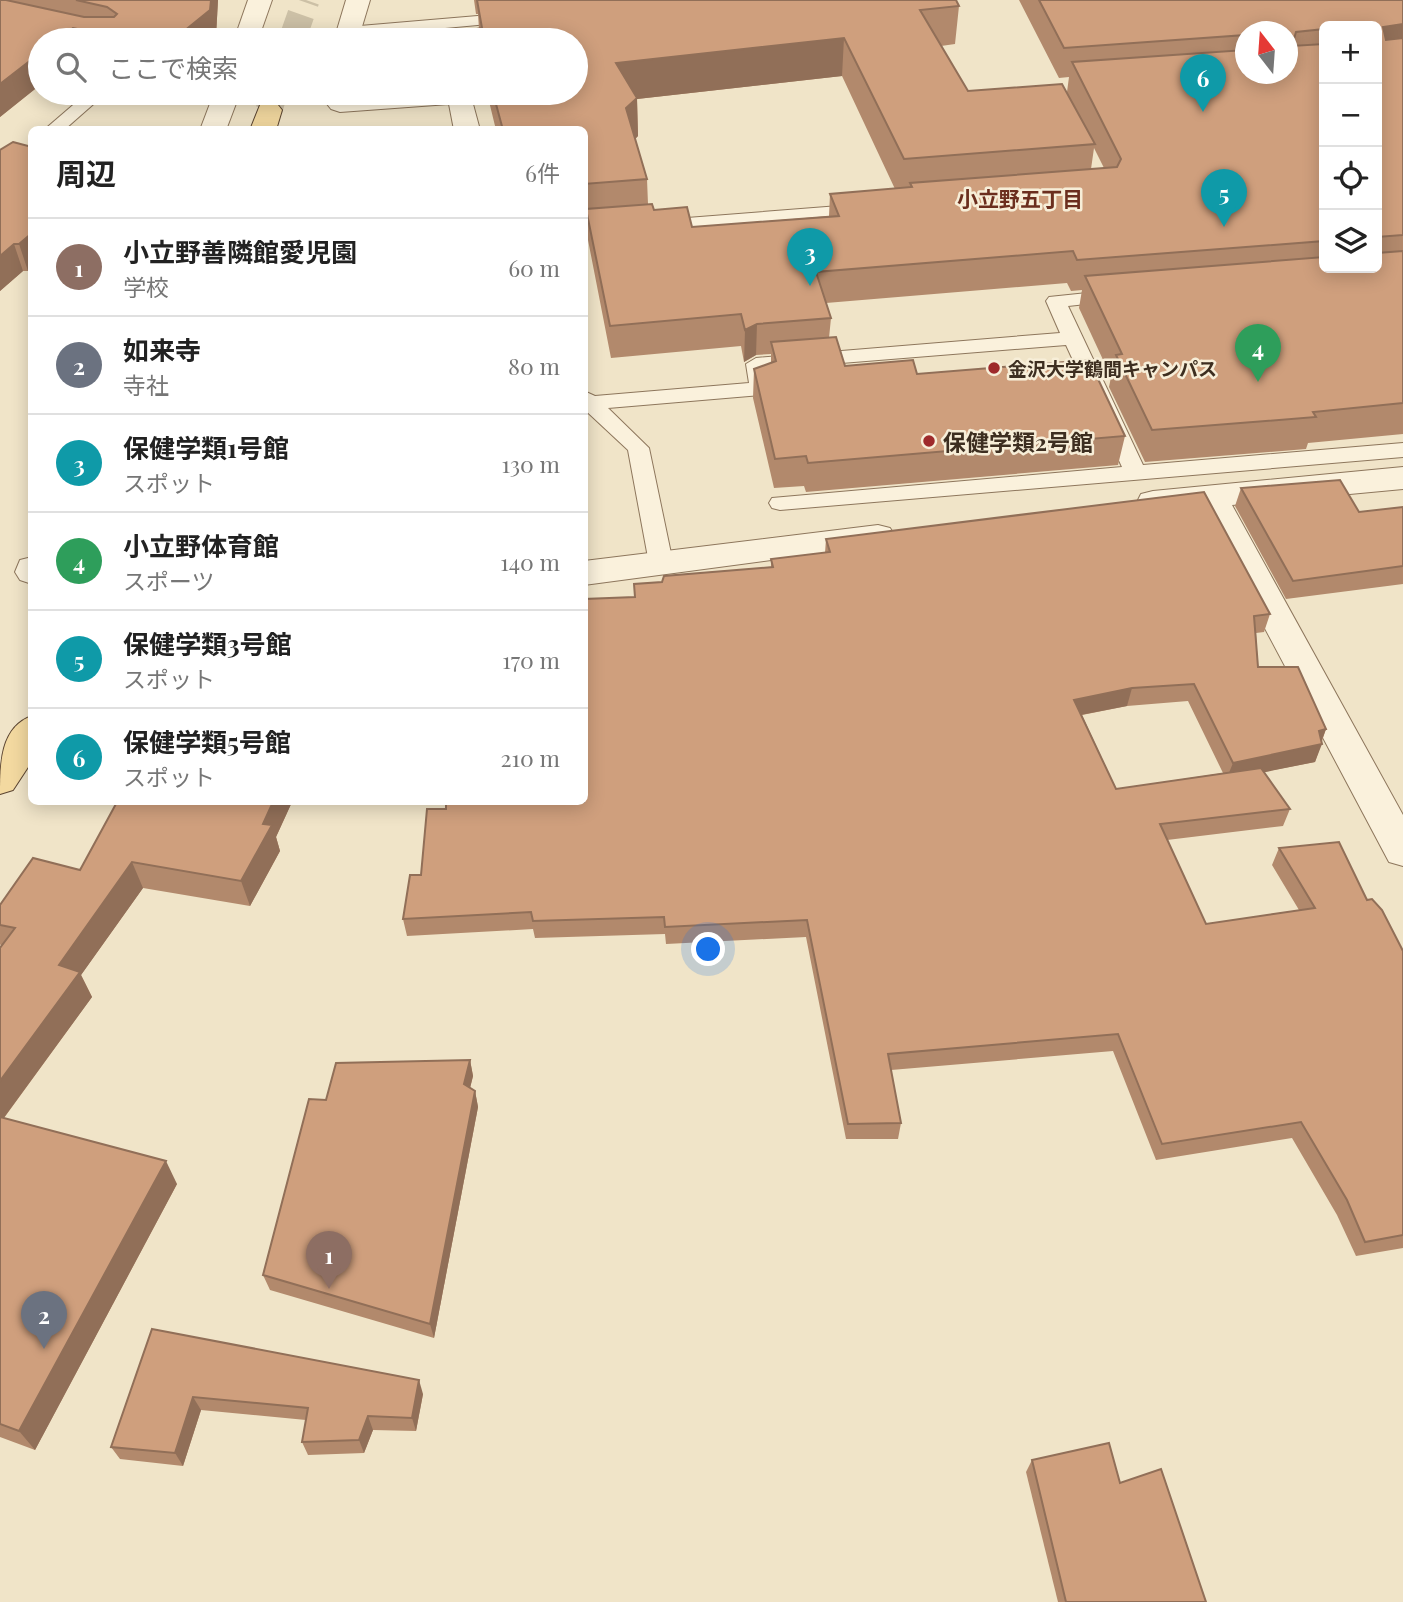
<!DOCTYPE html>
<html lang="ja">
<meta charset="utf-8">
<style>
:root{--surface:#fff;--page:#f6f6f6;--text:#222;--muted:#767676;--line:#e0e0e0;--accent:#9e2a2b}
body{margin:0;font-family:"Playfair Display","Noto Sans JP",serif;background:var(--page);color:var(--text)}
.controls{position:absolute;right:21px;top:21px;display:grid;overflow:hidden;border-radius:10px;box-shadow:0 4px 18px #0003}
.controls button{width:63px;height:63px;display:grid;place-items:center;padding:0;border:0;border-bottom:2px solid var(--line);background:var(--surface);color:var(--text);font:35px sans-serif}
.compass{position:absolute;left:1235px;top:21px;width:63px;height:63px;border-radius:50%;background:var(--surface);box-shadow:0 4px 18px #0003;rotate:343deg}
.you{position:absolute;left:709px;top:950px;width:24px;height:24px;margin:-18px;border:5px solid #fff;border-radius:50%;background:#1a73e8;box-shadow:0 0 0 10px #1a73e833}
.badge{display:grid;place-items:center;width:46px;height:46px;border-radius:50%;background:var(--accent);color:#fff;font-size:23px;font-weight:700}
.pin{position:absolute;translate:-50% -58px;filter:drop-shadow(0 2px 4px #0008)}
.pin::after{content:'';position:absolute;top:37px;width:24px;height:21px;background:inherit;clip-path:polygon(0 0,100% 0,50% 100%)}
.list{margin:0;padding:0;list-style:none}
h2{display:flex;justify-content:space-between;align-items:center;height:91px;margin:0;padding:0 28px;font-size:30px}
h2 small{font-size:23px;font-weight:400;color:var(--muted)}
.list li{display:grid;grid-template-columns:46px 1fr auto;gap:21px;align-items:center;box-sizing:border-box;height:98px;padding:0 28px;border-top:2px solid var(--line)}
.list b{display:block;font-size:26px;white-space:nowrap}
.list p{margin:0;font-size:23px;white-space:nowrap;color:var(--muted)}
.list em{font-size:23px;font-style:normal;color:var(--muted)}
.icon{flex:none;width:38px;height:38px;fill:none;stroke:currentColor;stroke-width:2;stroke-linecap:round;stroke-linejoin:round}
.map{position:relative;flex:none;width:1403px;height:1602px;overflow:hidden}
.search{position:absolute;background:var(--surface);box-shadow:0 4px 18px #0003;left:28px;top:28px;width:560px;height:77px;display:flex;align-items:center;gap:18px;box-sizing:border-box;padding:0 24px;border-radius:38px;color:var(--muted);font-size:26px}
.panel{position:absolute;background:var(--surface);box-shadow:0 4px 18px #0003;left:28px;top:126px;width:560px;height:679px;border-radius:10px}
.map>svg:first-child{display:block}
</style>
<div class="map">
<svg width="1403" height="1602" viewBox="0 0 1403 1602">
<rect width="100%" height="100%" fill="#f0e4c8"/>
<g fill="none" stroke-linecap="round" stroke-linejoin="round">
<!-- primary-tunnel -->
<g stroke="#ccc0a6" stroke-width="27" stroke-dasharray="27 13" stroke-linecap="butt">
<polyline points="292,40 306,0"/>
<polyline points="269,110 274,93"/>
</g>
<defs>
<g id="lane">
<polygon points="514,13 520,15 520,21 348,37 340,32 348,27"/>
<polygon points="87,93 106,93 64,130 44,130"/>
<polygon points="865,204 872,206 874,210 872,214 584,238 584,226"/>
<polygon points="1116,290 1123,292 1126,296 1123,300 1068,306 1143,465 1403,443 1403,457 780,510 772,508 769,503 772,498 1122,467 1066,345 767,369 772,389 761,395 608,408 649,448 673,563 669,569 653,569 649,563 628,450 584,409 584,391 595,396 749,383 746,364 756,358 1060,333 1046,301 1049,297"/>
</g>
<g id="street">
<polygon points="248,0 272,0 258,40 234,40"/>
<polygon points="346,0 370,0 358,40 334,40"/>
<polygon points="214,93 240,93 226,130 200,130"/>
<polygon points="394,93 470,93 480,130 454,130 449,104 340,112 331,109 327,104 331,99"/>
<polygon points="1403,467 1403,489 1232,505 1403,815 1403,866 1389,862 1201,508 1153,513 1141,510 1137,502 1141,494 1153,491"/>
<polygon points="878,525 890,528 895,536 890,544 584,585 584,561"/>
<polygon points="32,557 32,584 20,580 15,572 20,560"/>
</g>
<g id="primary">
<polygon points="269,102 278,105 282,110 276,130 250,130 260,105"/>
<path d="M32,716v45l-19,29 -13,4c0,-29 0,-67 32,-78z"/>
</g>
</defs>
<!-- lane casing -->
<use href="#lane" stroke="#8d765c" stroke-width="2"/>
<!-- street casing -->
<use href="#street" stroke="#8d765c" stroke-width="2"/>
<!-- primary casing -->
<use href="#primary" stroke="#5b4430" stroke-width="2"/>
<!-- lane -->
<use href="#lane" fill="#faf1dc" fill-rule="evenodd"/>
<!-- street -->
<use href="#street" fill="#faf1dc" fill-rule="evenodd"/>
<!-- primary -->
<use href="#primary" fill="#f3d9a0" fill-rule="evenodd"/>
</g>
<!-- wall -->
<g fill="#b2896c" fill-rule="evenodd">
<polygon points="0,0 218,0 216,36 210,40 40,40 40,85 0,117"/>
<path d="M474,0h482l3,6 -4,38 -14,2 27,45 99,1 2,-15 -10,1 -40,-78h384v434l-95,9 -2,6 -161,13 -36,-75 2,-10 -32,-69 3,-18 -11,1 -4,-8 -241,20 5,15 -2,20 16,28 72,8 208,62 -7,29 -312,27 -2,-6 -30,2 -21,-90 1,-29 17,-6v-9l-15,1 -12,7 -3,-16 -130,12 -23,-118 -1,-17h-3v-93h-88l-9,-37h89v-53h-99l-1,-11h3l-1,-15h-2zM1324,26h53v242h-53zM1245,32h42l-42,42zM842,76l53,113 -65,5 -1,22 -137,11 -38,-17 -6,-6 -1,-25 -12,-40 3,-3 -1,-37zM1094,148l10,20 -13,1z"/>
<polygon points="32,147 32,269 28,271 23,271 0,291 0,150"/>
<polygon points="1241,488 1359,512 1403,507 1403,584 1286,599 1235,506"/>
<path d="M826,539l444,75 -6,18 -8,1 2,34 68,62 -11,33 -51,10 26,37 -7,17 -116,14 39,84 93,-14 -27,-45 7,-17 88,52 36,51v297l-47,8 -19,-41 -45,-77 -136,22 -43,-109 -222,19 10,53 -3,16h-52l-40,-202 -140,7 -1,-10 -130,4 -2,-9 -126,7 -4,-17 18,-44 25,-66 189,-212 27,-15 109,-15v-8l54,-6zM1188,701l35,72 -107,16 -34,-74 45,-9z"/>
<polygon points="117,802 292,802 276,837 280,851 250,906 143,888 81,975 92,997 4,1118 177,1184 35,1450 0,1437 0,948 1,946 0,944 0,905 80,870"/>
<polygon points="470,1060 473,1076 470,1088 475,1091 478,1107 434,1338 270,1290 263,1275 326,1100"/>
<polygon points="152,1329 423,1394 416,1431 373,1430 364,1453 308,1455 302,1442 306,1420 201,1410 183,1466 120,1459 111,1447"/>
<polygon points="1032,1460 1120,1483 1206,1602 1058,1602 1026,1472"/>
</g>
<!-- shaded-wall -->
<g fill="#916f58">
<polygon points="211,0 218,0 216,36 210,40 173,40"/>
<polygon points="1403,24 1403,52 1377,57 1383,27"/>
<polygon points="73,28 76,40 57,40"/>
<polygon points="844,38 842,76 637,99 638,136 627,147 616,63"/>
<polygon points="40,53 40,85 0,117 0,84"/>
<polygon points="32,233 32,269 28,271 19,244"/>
<polygon points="14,244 23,271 0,291 0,256"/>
<polygon points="757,324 756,355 744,362 745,330"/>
<polygon points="1132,688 1127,706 1070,717 1074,700"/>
<polygon points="1326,729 1320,745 1322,744 1315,762 1226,780 1233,763"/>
<polygon points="273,802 292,802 276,837 280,851 250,906 241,881 263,824"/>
<polygon points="132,862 143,888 81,975 92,997 0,1123 0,1081 59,965"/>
<polygon points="470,1060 473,1076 467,1100 464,1084"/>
<polygon points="475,1091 478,1107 434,1338 430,1324"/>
<polygon points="166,1161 177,1184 35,1450 19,1431"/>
<polygon points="419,1380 423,1394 416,1431 412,1418"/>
<polygon points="193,1397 201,1410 183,1466 175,1453"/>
<polygon points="368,1416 373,1430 364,1453 359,1440"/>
</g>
<!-- building -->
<g fill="#cf9f7d" stroke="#916f58" stroke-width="2">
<polygon points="0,0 6,0 84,17 114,17 117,14 107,7 76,0 211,0 210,10 173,40 130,40 73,28 57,40 40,40 40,53 0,84"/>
<polygon points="477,0 956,0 959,6 920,10 968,91 1062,84 1095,144 904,159 844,38 616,63 637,98 626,108 647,179 584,184 584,130 503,130 493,93 576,93 576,40 479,40 476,29 482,28"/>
<polygon points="1039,0 1403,0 1403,24 1383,27 1386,40 1403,38 1403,235 1377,237 1377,26 1324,26 1324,29 1296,32 1292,46 1324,44 1324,241 1077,260 1073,251 816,272 831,318 757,324 745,330 741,314 610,326 586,209 652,204 654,210 687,207 692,227 839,216 830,194 912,187 910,183 1117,167 1121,159 1072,62 1245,50 1245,74 1287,74 1287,32 1245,32 1245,35 1064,48"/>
<polygon points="13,142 32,147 32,233 19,244 14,244 0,256 0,150"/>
<polygon points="1403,251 1403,403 1313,412 1316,417 1152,430 1116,355 1122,354 1085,276 1324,257 1324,268 1377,268 1377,253"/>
<polygon points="836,337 845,366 913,360 917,374 1089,360 1125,436 808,463 806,456 775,459 754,369 776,361 771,342"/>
<polygon points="1340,480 1359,512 1403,507 1403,566 1293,581 1241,488"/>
<polygon points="1204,492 1270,614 1254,616 1258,667 1298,667 1326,729 1319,731 1322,744 1233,763 1194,684 1132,688 1074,700 1116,789 1261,768 1290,809 1160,824 1206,924 1315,908 1279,848 1339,842 1367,900 1372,899 1382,910 1403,951 1403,1235 1365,1242 1347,1200 1301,1122 1162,1144 1118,1034 888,1054 901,1123 848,1124 807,920 665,927 664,917 533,921 531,912 403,919 410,875 421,875 427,809 446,809 446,802 584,802 584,599 635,597 634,584 662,582 664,576 773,567 771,559 830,552 826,539"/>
<polygon points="117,802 273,802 263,824 272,825 241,881 132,862 59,965 80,972 0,1081 0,948 15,928 0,925 0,905 33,858 80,870"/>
<polygon points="470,1060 464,1084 475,1091 430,1324 263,1275 309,1099 326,1100 336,1063"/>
<polygon points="0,1117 166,1161 19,1431 0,1424"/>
<polygon points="152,1329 419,1380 412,1418 368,1416 359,1440 302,1442 308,1408 193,1397 175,1453 111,1447"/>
<polygon points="1109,1443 1120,1483 1161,1469 1206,1602 1066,1602 1032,1460"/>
</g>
<!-- markers -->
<g fill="#9e2a2b" stroke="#f7eed8" stroke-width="2.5">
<circle cx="994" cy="368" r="7"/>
<circle cx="929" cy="441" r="7"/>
</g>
<g text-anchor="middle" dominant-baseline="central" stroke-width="5" stroke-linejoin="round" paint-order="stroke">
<!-- far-poi labels -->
<g font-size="19" font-weight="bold" fill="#3d2e20" stroke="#f7eed8" text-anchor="start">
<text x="1008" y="368">金沢大学鶴間キャンパス</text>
</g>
<!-- far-neighbourhood labels -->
<g font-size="21" font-weight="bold" fill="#6b2e1e" stroke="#f7eed8">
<text x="1020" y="198">小立野五丁目</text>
</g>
<!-- poi labels -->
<g font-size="23" font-weight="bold" fill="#3d2e20" stroke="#f7eed8" text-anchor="start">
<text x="943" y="441">保健学類2号館</text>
</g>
</g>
</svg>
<div class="controls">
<button>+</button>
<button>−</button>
<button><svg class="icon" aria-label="locate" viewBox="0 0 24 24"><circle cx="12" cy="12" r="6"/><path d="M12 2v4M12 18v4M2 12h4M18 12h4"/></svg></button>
<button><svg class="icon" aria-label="layers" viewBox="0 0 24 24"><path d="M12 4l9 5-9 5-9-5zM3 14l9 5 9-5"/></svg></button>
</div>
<svg class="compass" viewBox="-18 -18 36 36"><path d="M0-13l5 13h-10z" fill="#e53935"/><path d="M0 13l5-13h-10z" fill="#767676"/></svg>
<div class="you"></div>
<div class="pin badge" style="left:329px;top:1289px;background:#8d6e63">1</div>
<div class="pin badge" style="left:44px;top:1349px;background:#6b7280">2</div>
<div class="pin badge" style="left:810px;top:286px;background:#0f9aa8">3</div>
<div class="pin badge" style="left:1258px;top:382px;background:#2e9e5b">4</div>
<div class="pin badge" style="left:1224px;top:227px;background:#0f9aa8">5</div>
<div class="pin badge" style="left:1203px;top:112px;background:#0f9aa8">6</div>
<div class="search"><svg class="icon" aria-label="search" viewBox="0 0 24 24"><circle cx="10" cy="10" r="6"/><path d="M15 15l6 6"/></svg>ここで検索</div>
<section class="panel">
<h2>周辺<small>6件</small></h2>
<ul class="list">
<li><span class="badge" style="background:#8d6e63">1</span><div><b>小立野善隣館愛児園</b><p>学校</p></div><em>60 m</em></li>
<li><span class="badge" style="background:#6b7280">2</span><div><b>如来寺</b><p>寺社</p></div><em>80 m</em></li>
<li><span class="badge" style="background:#0f9aa8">3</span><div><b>保健学類1号館</b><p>スポット</p></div><em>130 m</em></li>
<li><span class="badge" style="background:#2e9e5b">4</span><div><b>小立野体育館</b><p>スポーツ</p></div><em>140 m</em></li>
<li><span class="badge" style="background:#0f9aa8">5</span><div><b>保健学類3号館</b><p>スポット</p></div><em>170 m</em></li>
<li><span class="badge" style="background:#0f9aa8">6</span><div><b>保健学類5号館</b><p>スポット</p></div><em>210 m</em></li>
</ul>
</section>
</div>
